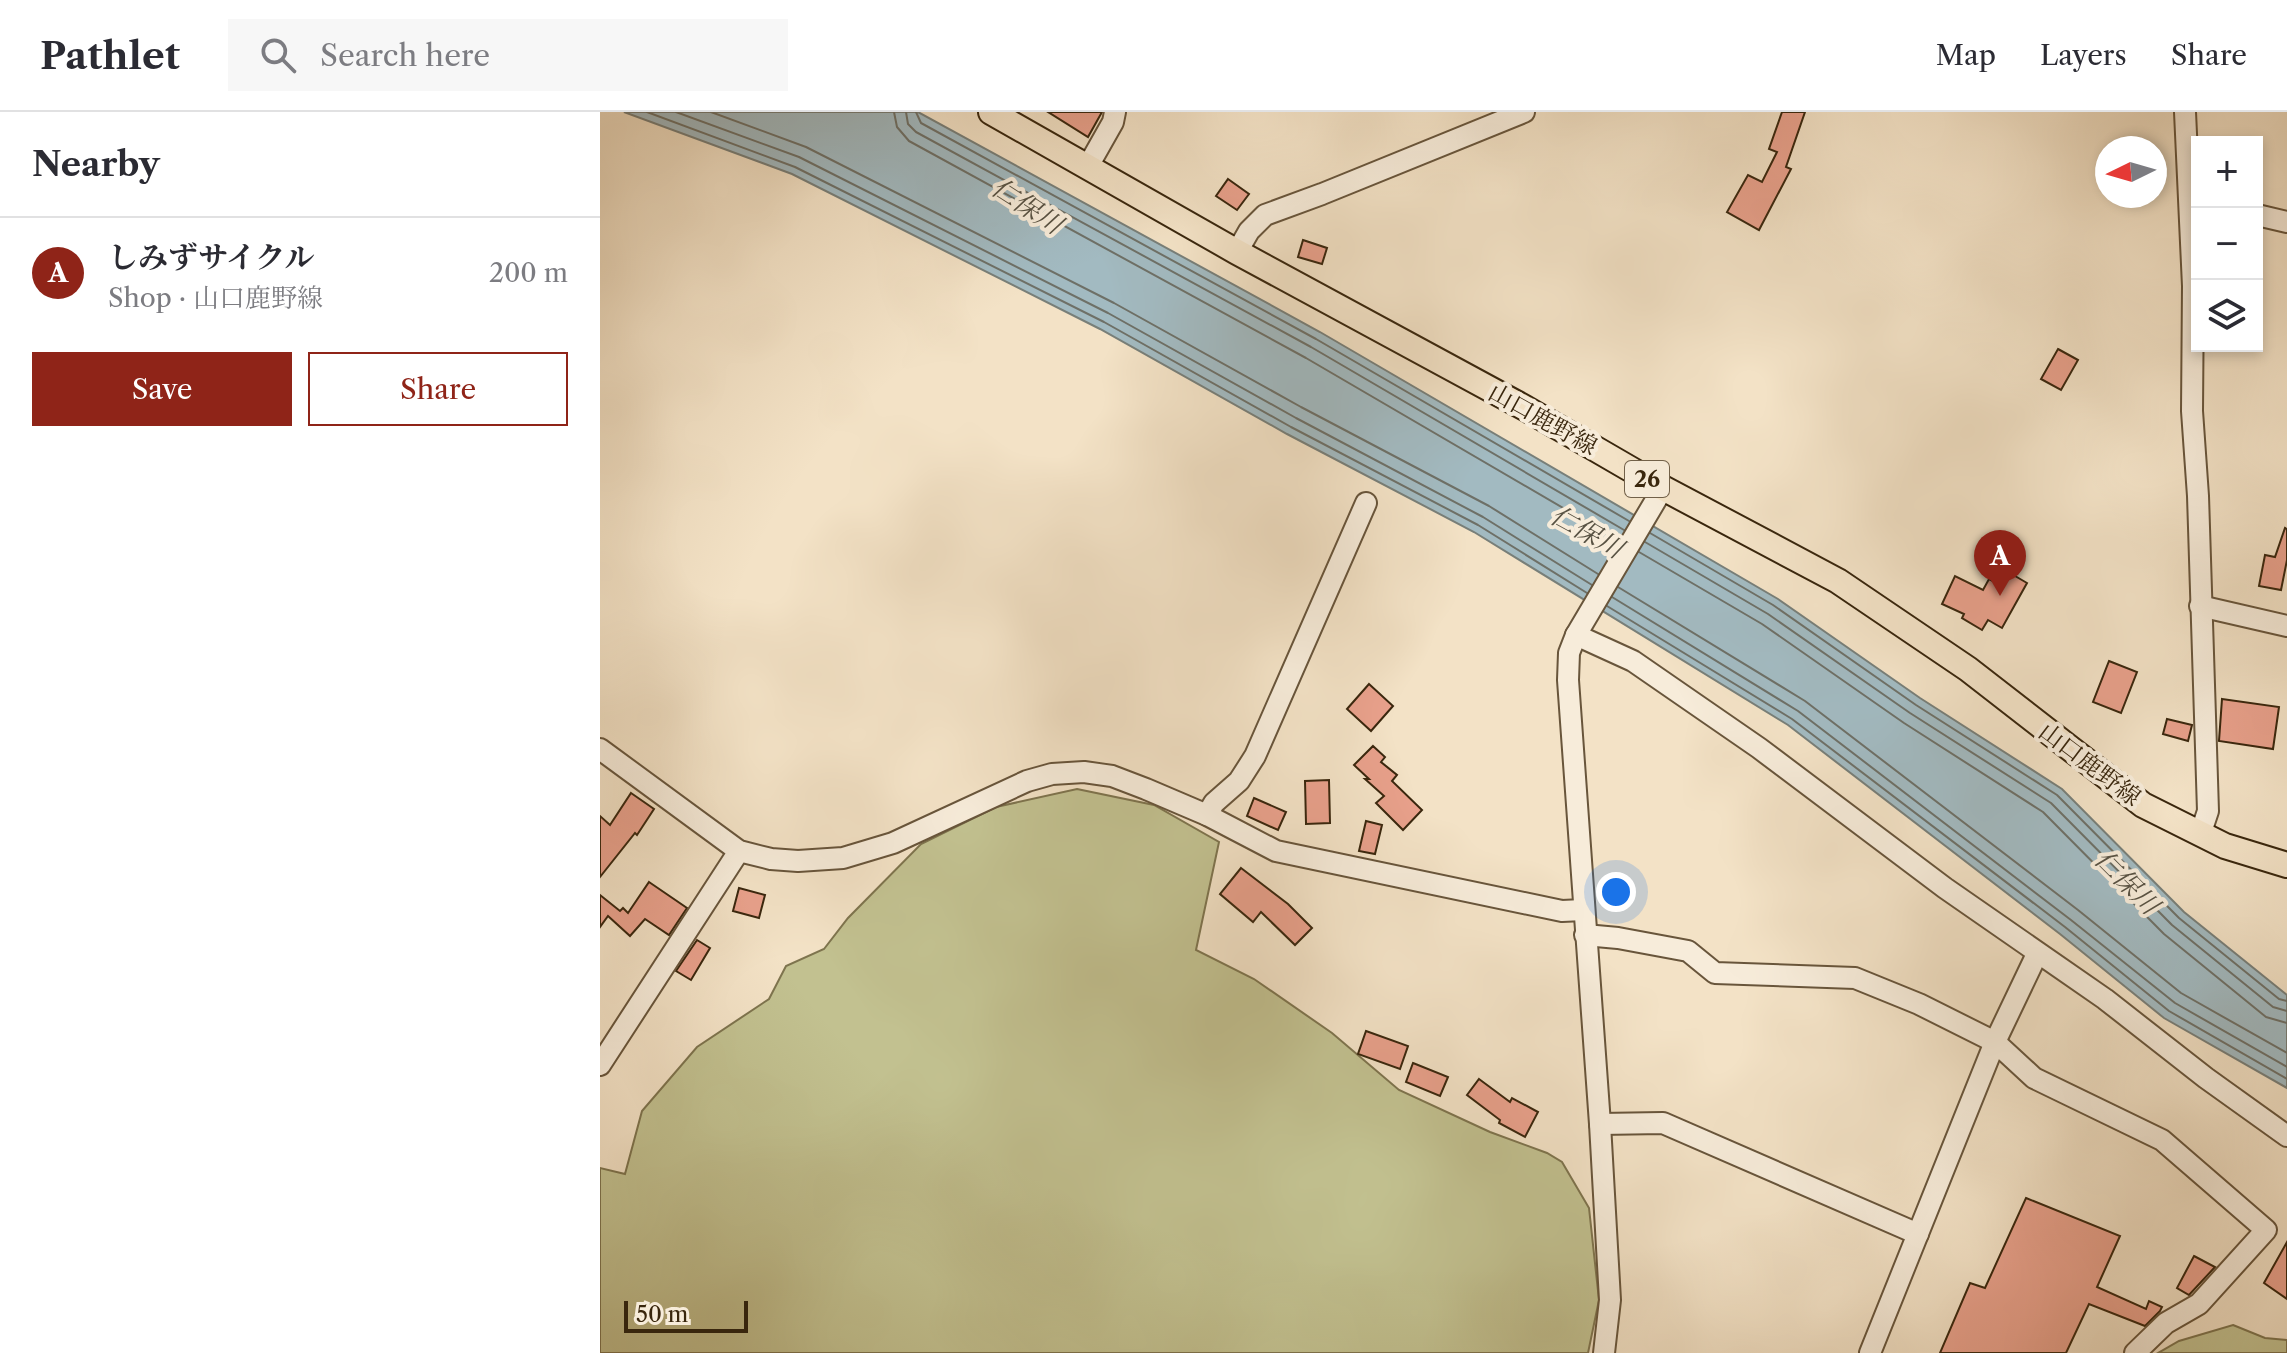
<!DOCTYPE html>
<meta charset="utf-8">
<style>
:root{--surface:#fff;--page:#f7f7f7;--text:#2b2b33;--muted:#7c7c81;--line:#e1e1e2;--accent:#8f2418}
body{margin:0;font-family:"Libre Caslon Text","Noto Serif JP",serif;background:var(--page);color:var(--text)}
.controls{position:absolute;right:24px;top:24px;display:grid;overflow:hidden;border-radius:0px;box-shadow:0 4px 12px #0003}
.controls button{width:72px;height:72px;display:grid;place-items:center;padding:0;border:0;border-bottom:2px solid var(--line);background:var(--surface);color:var(--text);font:40px sans-serif}
.compass{position:absolute;left:1495px;top:24px;width:72px;height:72px;border-radius:50%;background:var(--surface);box-shadow:0 4px 12px #0003;rotate:265deg}
.scale{position:absolute;left:24px;bottom:20px;width:124px;box-sizing:border-box;padding-left:8px;border:4px solid #39260d;border-top:0;font-size:22px;line-height:28px;white-space:nowrap;color:#39260d;-webkit-text-stroke:6px #f7ecda;paint-order:stroke}
.you{position:absolute;left:1016px;top:780px;width:28px;height:28px;margin:-20px;border:6px solid #fff;border-radius:50%;background:#1a73e8;box-shadow:0 0 0 12px #1a73e833}
.badge{display:grid;place-items:center;width:52px;height:52px;border-radius:50%;background:var(--accent);color:#fff;font-size:26px;font-weight:700}
.pin{position:absolute;translate:-50% -66px;filter:drop-shadow(0 2px 4px #0008)}
.pin::after{content:'';position:absolute;top:42px;width:28px;height:24px;background:inherit;clip-path:polygon(0 0,100% 0,50% 100%)}
.list{margin:0;padding:0;list-style:none}
h2{display:flex;justify-content:space-between;align-items:center;height:104px;margin:0;padding:0 32px;font-size:34px}
h2 small{font-size:26px;font-weight:400;color:var(--muted)}
.list li{display:grid;grid-template-columns:52px 1fr auto;gap:24px;align-items:center;box-sizing:border-box;height:112px;padding:0 32px;border-top:2px solid var(--line)}
.list b{display:block;font-size:30px;white-space:nowrap}
.list p{margin:0;font-size:26px;white-space:nowrap;color:var(--muted)}
.list em{font-size:26px;font-style:normal;color:var(--muted)}
.actions{display:flex;gap:16px;padding:24px 32px}
.actions a{flex:1;padding:18px 0;border:2px solid var(--accent);border-radius:0px;text-align:center;font-size:28px;color:var(--accent)}
.actions .main{background:var(--accent);color:#fff}
.icon{flex:none;width:44px;height:44px;fill:none;stroke:currentColor;stroke-width:2;stroke-linecap:round;stroke-linejoin:round}
.map{position:relative;flex:none;width:1687px;height:1241px;overflow:hidden}
header{display:flex;align-items:center;gap:48px;box-sizing:border-box;height:112px;padding:0 40px;background:var(--surface);border-bottom:2px solid var(--line)}
header strong{font-size:38px}
nav{display:flex;gap:44px;margin-inline-start:auto;font-size:28px}
.search{width:560px;height:72px;background:var(--page);display:flex;align-items:center;gap:20px;box-sizing:border-box;padding:0 28px;border-radius:0px;color:var(--muted);font-size:30px}
main{display:flex}
aside{flex:1;background:var(--surface)}
.map>svg:first-child{display:block}
.green{fill:#c2c190;stroke:#7e744e;stroke-width:2}
.water{fill:#a2bac1;stroke:#787f79;stroke-width:2}
.lines{fill:none;stroke-linecap:round;stroke-linejoin:round}
.shore{stroke:#6e7067;stroke-width:2}
.building{fill:#e9a18c;stroke:#39260d;stroke-width:2}
.minor-casing{stroke:#68553b;stroke-width:24}
.major-casing{stroke:#39260d;stroke-width:28}
.minor{stroke:#f7ecda;stroke-width:20}
.major{stroke:#f3e2c6;stroke-width:24}
.labels{text-anchor:middle;dominant-baseline:central;stroke-width:8;stroke-linejoin:round;paint-order:stroke}
.shield{fill:#f7ecda;stroke:#72614a;stroke-width:2}
.shield-label{font-size:22px;font-weight:bold;fill:#39260d}
.street-label{font-size:24px;fill:#39260d;stroke:#f7ecda}
.water-label{font-size:26px;font-style:italic;fill:#585243;stroke:#f7ecda}
</style>
<header>
<strong>Pathlet</strong>
<div class="search"><svg class="icon" aria-label="search" viewBox="0 0 24 24"><circle cx="10" cy="10" r="6"/><path d="M15 15l6 6"/></svg>Search here</div>
<nav><a>Map</a><a>Layers</a><a>Share</a></nav>
</header>
<main>
<aside>
<h2>Nearby<small></small></h2>
<ul class="list">
<li><span class="badge">A</span><div><b>しみずサイクル</b><p>Shop · 山口鹿野線</p></div><em>200 m</em></li>
</ul>
<div class="actions"><a class="main">Save</a><a>Share</a></div>
</aside>
<div class="map">
<svg width="1687" height="1241" viewBox="0 0 1687 1241">
<rect width="100%" height="100%" fill="#f3e2c6"/>
<filter id="stains"><feTurbulence type="fractalNoise" baseFrequency=".0025" numOctaves="4"/><feColorMatrix values="0 0 0 0 .2 0 0 0 0 .09 0 0 0 0 .02 0 0 0 .5 -.17"/></filter>
<radialGradient id="worn" r=".72"><stop offset=".6" stop-color="#630" stop-opacity="0"/><stop offset="1" stop-color="#630" stop-opacity=".3"/></radialGradient>
<!-- green -->
<g class="green">
<path d="M477 677 554 693 619 730 596 838 654 867 732 921 799 978 890 1020 947 1041 962 1050 989 1096 999 1188 988 1241H0V1056L25 1062 42 999 97 935 169 887 186 854 224 837 248 806 321 732 396 695Z"/>
<path d="M1633 1213 1665 1226 1687 1228V1241H1558L1579 1229Z"/>
</g>
<!-- water -->
<path class="water" d="M24 0H318L720 220 1178 487 1320 586 1462 677 1584 800 1687 883V976L1564 906 1460 822 1188 613 874 420 687 322 500 217 192 62Z"/>
<g class="lines">
<!-- shore -->
<g class="shore">
<path d="M47 0 195 55 504 210 691 315 878 413 987 481"/>
<path d="M76 0 199 45 508 201 696 306 883 405 992 473"/>
<path d="M111 0 206 35 514 191 701 295 889 394 998 462"/>
<path d="M294 0 297 15 309 29 706 246 1018 428"/>
<path d="M306 0 308 12 316 20 711 235 1024 418"/>
<path d="M316 0 321 11 716 227 1029 409"/>
<path d="M1050 421 1173 493 1316 593 1457 683 1579 806 1679 887 1687 889"/>
<path d="M1045 430 1168 502 1310 601 1451 691 1572 813 1673 895 1687 899"/>
<path d="M1039 440 1162 512 1304 611 1443 700 1564 822 1666 905 1687 911"/>
<path d="M1018 475 1205 589 1478 798 1581 881 1687 941"/>
<path d="M1012 485 1198 599 1471 808 1575 891 1687 955"/>
<path d="M1007 494 1192 607 1465 815 1569 899 1687 967"/>
</g>
</g>
<!-- building -->
<g class="building">
<path d="M448 0H502L488 25Z"/>
<path d="M1182 0H1205L1186 55 1191 57 1159 118 1127 100 1148 63 1162 70 1177 40 1169 37Z"/>
<path d="M628 67 649 82 637 98 616 84Z"/>
<path d="M703 128 727 136 722 152 698 145Z"/>
<path d="M1458 237 1478 248 1461 278 1441 267Z"/>
<path d="M1685 416 1687 417V448L1681 478 1659 474 1665 443 1675 445Z"/>
<path d="M1410 461 1427 471 1402 516 1388 508 1382 518 1362 506 1364 502 1342 492 1355 464 1383 478 1389 467 1403 475Z"/>
<path d="M1509 549 1537 560 1521 601 1493 590Z"/>
<path d="M769 572 793 594 771 619 747 597Z"/>
<path d="M1622 587 1679 595 1673 637 1619 629Z"/>
<path d="M1567 607 1592 613 1588 629 1563 622Z"/>
<path d="M773 634 785 645 781 650 797 663 792 669 822 698 803 718 776 691 784 684 765 667H769L754 653Z"/>
<path d="M729 668 730 711 706 712 705 669Z"/>
<path d="M31 681 54 697 37 723 35 721 0 765V704L10 713Z"/>
<path d="M654 686 686 700 678 718 647 704Z"/>
<path d="M766 709 782 713 775 742 759 739Z"/>
<path d="M641 756 688 792 712 816 695 833 661 800 653 810 620 782Z"/>
<path d="M49 770 87 796 69 823 45 807 30 824 8 804 0 815V783L20 799 23 796 28 801Z"/>
<path d="M139 776 165 783 159 806 133 799Z"/>
<path d="M97 828 110 836 91 868 76 859Z"/>
<path d="M766 919 808 934 800 957 758 942Z"/>
<path d="M813 951 848 965 840 984 806 970Z"/>
<path d="M879 967 910 990 912 986 938 1000 925 1025 899 1011 900 1008 867 983Z"/>
<path d="M1426 1086 1520 1124 1497 1175 1546 1197 1549 1189 1562 1195 1560 1199 1545 1214 1489 1192 1466 1241H1340L1370 1171 1385 1176Z"/>
<path d="M1687 1130V1187L1664 1171Z"/>
<path d="M1594 1144 1615 1155 1589 1183 1577 1176Z"/>
</g>
<g class="lines">
<!-- minor casing -->
<g class="minor-casing">
<g id="minor">
<path d="M1585 0 1593 174 1592 299 1598 384 1608 699 1600 723"/>
<path d="M487 56 513 10 515 0"/>
<path d="M1657 103 1687 110"/>
<path d="M637 140 649 119 665 103 722 82 924 0"/>
<path d="M1600 494 1687 514"/>
<path d="M976 523 1033 549 1159 636 1345 776 1505 887 1606 966 1687 1024"/>
<path d="M0 637 139 739 171 747 198 749 243 746 293 731 427 669 452 662 484 660 512 664 546 677 607 703 676 739 962 799 983 798"/>
<path d="M607 703 614 691 639 669 655 644 766 391"/>
<path d="M985 823 1018 826 1088 839 1115 861 1255 866 1319 892 1395 930 1434 966 1562 1028 1666 1118 1599 1192 1566 1211 1535 1241"/>
<path d="M0 953 139 739"/>
<path d="M1000 1012 1063 1011 1318 1122"/>
<path d="M1004 1241 1010 1188 1000 1012 968 568 969 541 976 523 1063 376"/>
<path d="M1270 1241 1395 930 1437 842"/>
</g>
</g>
<!-- major casing -->
<g class="major-casing">
<path id="major" d="M391 0 637 140 925 296 1063 376 1238 469 1368 557 1543 693 1625 734 1687 753"/>
</g>
<!-- minor -->
<use href="#minor" class="minor"/>
<!-- major -->
<use href="#major" class="major"/>
</g>
<g class="labels">
<!-- shield labels -->
<rect class="shield" x="1025" y="349" width="44" height="36" rx="6"/>
<g class="shield-label">
<text x="1047" y="367">26</text>
</g>
<!-- street labels -->
<g class="street-label">
<text transform="translate(943 307) rotate(29)">山口鹿野線</text>
<text transform="translate(1490 652) rotate(37)">山口鹿野線</text>
</g>
<!-- water labels -->
<g class="water-label">
<text transform="translate(427 94) rotate(33)">仁保川</text>
<text transform="translate(987 420) rotate(29)">仁保川</text>
<text transform="translate(1527 770) rotate(45)">仁保川</text>
</g>
</g>
<rect width="100%" height="100%" filter="url(#stains)"/>
<rect width="100%" height="100%" fill="url(#worn)"/>
</svg>
<div class="controls">
<button>+</button>
<button>−</button>
<button><svg class="icon" aria-label="layers" viewBox="0 0 24 24"><path d="M12 4l9 5-9 5-9-5zM3 14l9 5 9-5"/></svg></button>
</div>
<svg class="compass" viewBox="-18 -18 36 36"><path d="M0-13l5 13h-10z" fill="#e53935"/><path d="M0 13l5-13h-10z" fill="#7c7c81"/></svg>
<div class="scale">50 m</div>
<div class="you"></div>
<div class="pin badge" style="left:1400px;top:484px">A</div>
</div>
</main>
